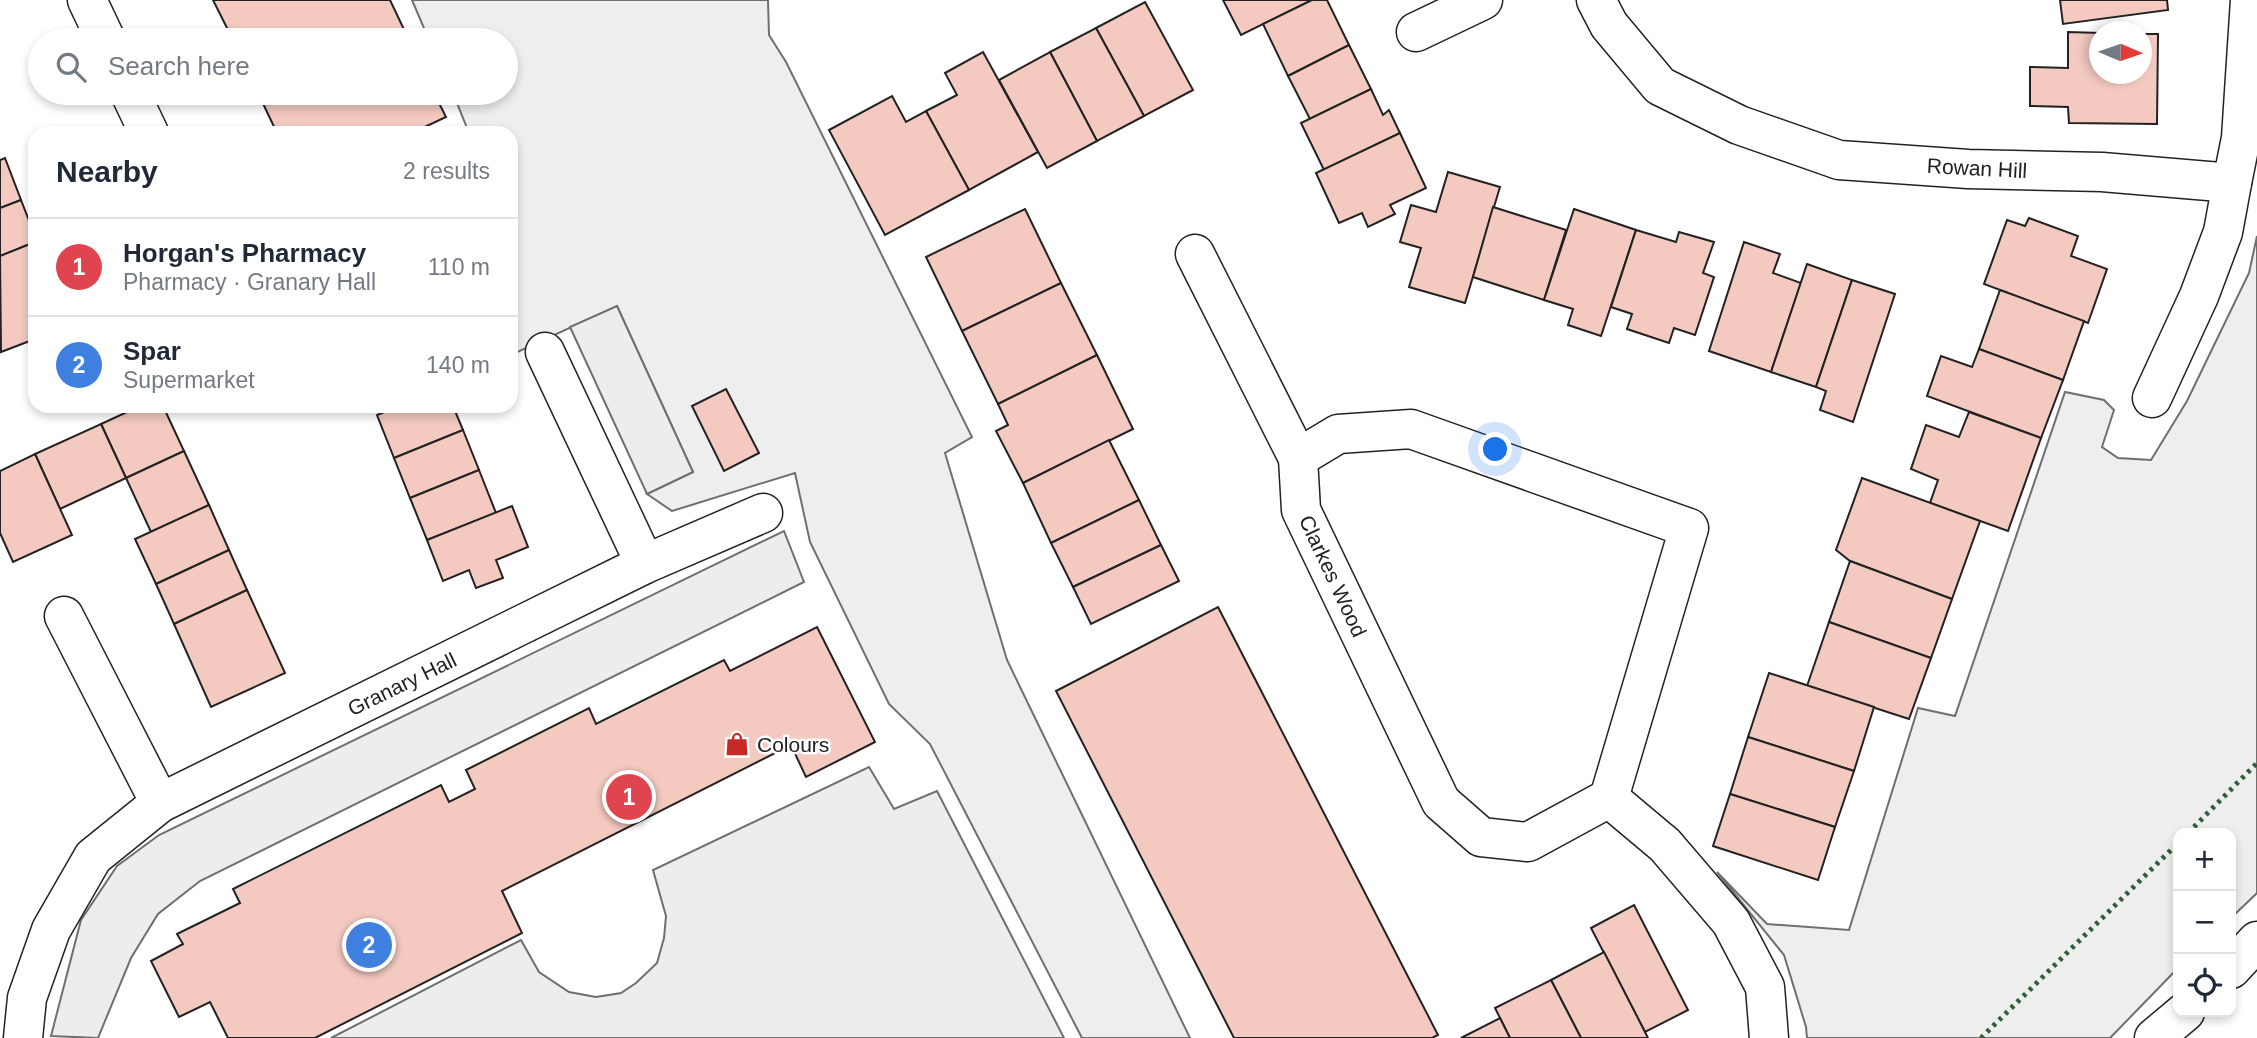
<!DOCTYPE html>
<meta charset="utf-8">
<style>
:root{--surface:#fff;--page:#f6f6f7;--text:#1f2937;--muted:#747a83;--line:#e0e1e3;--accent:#c62828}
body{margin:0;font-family:Helvetica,sans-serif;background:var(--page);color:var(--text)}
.controls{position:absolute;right:21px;bottom:21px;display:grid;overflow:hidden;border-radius:14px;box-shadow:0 4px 10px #0003}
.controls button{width:63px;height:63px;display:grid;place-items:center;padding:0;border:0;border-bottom:2px solid var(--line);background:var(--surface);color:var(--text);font:35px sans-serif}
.compass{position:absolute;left:2089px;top:21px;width:63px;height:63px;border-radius:50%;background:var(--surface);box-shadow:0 4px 10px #0003;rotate:92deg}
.you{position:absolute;left:1496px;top:450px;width:24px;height:24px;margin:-18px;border:5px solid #fff;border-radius:50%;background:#1a73e8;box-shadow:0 0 0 10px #1a73e833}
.badge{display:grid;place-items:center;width:46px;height:46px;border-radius:50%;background:var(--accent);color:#fff;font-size:23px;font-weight:700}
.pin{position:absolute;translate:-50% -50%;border:4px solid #fff;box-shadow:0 2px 7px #0006}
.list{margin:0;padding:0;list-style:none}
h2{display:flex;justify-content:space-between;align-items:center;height:91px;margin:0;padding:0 28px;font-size:30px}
h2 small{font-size:23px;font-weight:400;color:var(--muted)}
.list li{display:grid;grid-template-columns:46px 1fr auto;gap:21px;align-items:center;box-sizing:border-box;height:98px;padding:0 28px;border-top:2px solid var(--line)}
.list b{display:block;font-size:26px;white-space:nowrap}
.list p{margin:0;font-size:23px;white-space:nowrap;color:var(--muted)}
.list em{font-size:23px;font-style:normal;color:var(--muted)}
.icon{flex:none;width:38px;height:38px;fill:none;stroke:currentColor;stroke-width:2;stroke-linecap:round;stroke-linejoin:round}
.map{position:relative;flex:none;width:2257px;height:1038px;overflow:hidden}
.search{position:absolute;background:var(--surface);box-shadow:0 4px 10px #0003;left:28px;top:28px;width:490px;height:77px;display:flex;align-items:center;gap:18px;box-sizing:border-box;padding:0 24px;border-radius:38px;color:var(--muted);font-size:26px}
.panel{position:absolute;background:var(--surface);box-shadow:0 4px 10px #0003;left:28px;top:126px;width:490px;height:287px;border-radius:21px}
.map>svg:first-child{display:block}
.green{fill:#eee;stroke:#6f6f6f;stroke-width:2}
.parking{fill:#ededed;stroke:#6f6f6f;stroke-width:2}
.building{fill:#f3c9c0;stroke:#222;stroke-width:2}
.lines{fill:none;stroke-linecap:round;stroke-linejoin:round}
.minor-casing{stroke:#222;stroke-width:41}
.minor{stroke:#fff;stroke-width:38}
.hedge{stroke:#2f5e38;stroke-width:5;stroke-dasharray:3.5 5;stroke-linecap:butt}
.labels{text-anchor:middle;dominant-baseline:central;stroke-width:5;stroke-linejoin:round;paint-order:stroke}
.street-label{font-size:21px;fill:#222;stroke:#fff}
.poi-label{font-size:21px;fill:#222;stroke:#fff;text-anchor:start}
</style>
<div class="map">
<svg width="2257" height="1038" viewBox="0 0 2257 1038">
<rect width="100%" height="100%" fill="#fff"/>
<!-- green -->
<g class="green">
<path d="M412 0H768L769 35 786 62 972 437 945 453 1007 660 1190 1038H1082L930 744 889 704 810 542 795 473 672 511 647 494 693 472 617 306 511 355V133H469L453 93H506V40H429Z"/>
<path d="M2257 236V893L2231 918V833H2178V968L2110 1038H1807L1806 1027 1784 955 1717 872 1767 924 1849 930 1918 708 1955 716 2065 392 2104 400 2114 410 2102 447 2118 458 2151 460 2187 401 2249 273Z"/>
</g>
<!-- parking -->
<g class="parking">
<path d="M617 306 693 472 647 494 570 327Z"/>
<path d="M784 531 804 582 200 881 158 914 131 958 98 1038 51 1036 81 920 117 866 159 835Z"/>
<path d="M869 767 894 809 937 791 1064 1038H331L521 940 539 972 569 992 596 997 621 993 636 983 657 963 664 938 666 916 653 870Z"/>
</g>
<!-- building -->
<g class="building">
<path d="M213 0H390L409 40H233Z"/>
<path d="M1223 0H1312L1241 35Z"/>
<path d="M1312 0H1327L1349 45 1288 76 1263 24Z"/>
<path d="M2060 0H2167L2168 10 2063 24Z"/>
<path d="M1145 2 1193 90 1144 116 1096 28Z"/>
<path d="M1096 28 1144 116 1097 141 1050 52Z"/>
<path d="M2068 32 2100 33V74H2142V34H2158L2157 124 2069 123 2068 107 2030 106V67L2068 68Z"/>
<path d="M1349 45 1371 89 1310 119 1288 76Z"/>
<path d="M983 52 1038 152 969 190 926 111 957 95 945 73Z"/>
<path d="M1050 52 1097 141 1047 168 999 80Z"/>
<path d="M1371 89 1383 115 1389 110 1400 133 1324 170 1301 123Z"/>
<path d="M258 93H434L446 117 412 133H277Z"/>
<path d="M892 96 906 122 926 111 969 190 885 235 829 130Z"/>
<path d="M1400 133 1426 188 1390 205 1395 214 1368 227 1362 213 1339 223 1316 173Z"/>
<path d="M5 158 21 200 0 208V160Z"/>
<path d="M1448 172 1500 187 1465 303 1409 287 1421 248 1400 242 1411 205 1436 212Z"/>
<path d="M21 200 35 236V242L0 256V208Z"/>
<path d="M1493 207 1566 230 1544 300 1473 277Z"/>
<path d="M1025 209 1061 283 962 331 926 257Z"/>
<path d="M1574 209 1636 230 1601 336 1568 325 1573 309 1544 300Z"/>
<path d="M2029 218 2078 236 2071 256 2107 269 2088 323 1984 284 2007 220 2025 226Z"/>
<path d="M1636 230 1676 242 1679 232 1714 242 1703 273 1714 277 1695 335 1674 328 1669 343 1627 329 1632 314 1611 307Z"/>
<path d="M35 242V339L1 352 0 256Z"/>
<path d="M1744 242 1780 254 1773 273 1801 283 1771 372 1709 351Z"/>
<path d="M1807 264 1852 280 1816 387 1771 372Z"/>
<path d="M1852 280 1895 294 1853 422 1820 410 1826 391 1816 387Z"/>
<path d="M1061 283 1097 355 998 404 962 331Z"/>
<path d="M2000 290 2084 321 2063 380 1979 349Z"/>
<path d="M1979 349 2063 380 2041 438 1927 396 1941 356 1972 367Z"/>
<path d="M1097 355 1133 429 1023 483 996 431 1008 425 998 404Z"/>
<path d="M726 389 759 453 724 471 692 406Z"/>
<path d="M140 406H163L184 451 126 478 101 424Z"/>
<path d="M399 406H453L463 430 394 458 377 415Z"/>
<path d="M1969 412 2041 438 2008 531 1930 503 1938 480 1911 469 1926 425 1959 437Z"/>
<path d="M101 424 126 478 60 509 35 454Z"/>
<path d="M463 430 479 470 410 498 394 458Z"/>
<path d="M1109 440 1139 500 1051 543 1023 483Z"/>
<path d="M184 451 209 505 151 532 126 478Z"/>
<path d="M35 454 72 535 13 562 0 533V471Z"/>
<path d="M479 470 496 513 427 540 410 498Z"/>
<path d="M1862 478 1980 521 1952 599 1850 561 1836 550Z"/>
<path d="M1139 500 1161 545 1073 587 1051 543Z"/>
<path d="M209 505 229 550 156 584 135 539Z"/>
<path d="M512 506 528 547 496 560 503 578 476 588 469 570 443 581 427 540Z"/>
<path d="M1161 545 1179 581 1091 624 1073 587Z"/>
<path d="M229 550 247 590 174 624 156 584Z"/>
<path d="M1850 561 1952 599 1931 658 1829 622Z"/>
<path d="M247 590 285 673 211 707 174 624Z"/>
<path d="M1218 607 1438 1035 1432 1038H1234L1056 691Z"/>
<path d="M1829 622 1931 658 1909 719 1807 686Z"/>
<path d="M817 627 875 742 806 777 791 745 502 891 522 933 315 1038H228L210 1002 179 1017 151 961 183 944 177 934 240 903 233 889 441 785 449 802 475 789 466 770 589 708 596 724 724 660 730 671Z"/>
<path d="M1769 673 1874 707 1854 771 1748 737Z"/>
<path d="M1748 737 1854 771 1835 827 1730 794Z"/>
<path d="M1730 794 1835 827 1818 880 1713 846Z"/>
<path d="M1634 905 1688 1010 1645 1032 1591 928Z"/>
<path d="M1604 952 1645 1032 1648 1038H1581L1551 980Z"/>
<path d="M1551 980 1581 1038H1510L1495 1008Z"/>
<path d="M1500 1018 1510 1038H1461Z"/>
</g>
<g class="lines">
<!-- minor casing -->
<g class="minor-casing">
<g id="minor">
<path d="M87 0 106 40"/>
<path d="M1596 0 1609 25 1660 86 1739 125 1839 160 1968 169 2102 172 2232 183 2241 138 2250 0"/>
<path d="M1416 32 1483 0"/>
<path d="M130 93 149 133"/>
<path d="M1195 254 1298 458"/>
<path d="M545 352 645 564"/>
<path d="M2152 398 2199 296 2223 232 2232 183"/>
<path d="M1411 429 1689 528 1609 798 1528 842 1481 837 1441 802 1301 510 1298 458 1338 434Z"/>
<path d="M64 616 160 803"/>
<path d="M1609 798 1665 845 1731 922 1765 987 1769 1038"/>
<path d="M2231 969 2257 941"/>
<path d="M23 1038 27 998 51 930 93 857 160 803 645 564 763 513"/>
<path d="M2154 1038 2185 1012"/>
</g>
</g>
<!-- minor -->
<use href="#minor" class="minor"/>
<!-- hedge -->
<g class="hedge">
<path d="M2188 833 2257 763"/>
<path d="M1981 1038 2178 843"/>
</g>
</g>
<!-- icons -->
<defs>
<g id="shop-bare" transform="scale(1.89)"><path d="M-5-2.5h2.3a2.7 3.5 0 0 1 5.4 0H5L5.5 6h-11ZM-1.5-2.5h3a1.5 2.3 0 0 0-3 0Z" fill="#c62828" stroke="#fff" stroke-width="2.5" paint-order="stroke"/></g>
</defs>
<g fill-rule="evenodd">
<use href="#shop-bare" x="737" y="744"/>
</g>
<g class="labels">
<!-- street labels -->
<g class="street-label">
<text transform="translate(1977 168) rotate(3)">Rowan Hill</text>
<text transform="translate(1333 576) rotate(65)">Clarkes Wood</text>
<text transform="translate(402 684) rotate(-26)">Granary Hall</text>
</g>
<!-- poi labels -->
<g class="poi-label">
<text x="757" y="744">Colours</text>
</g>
</g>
</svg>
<div class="controls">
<button>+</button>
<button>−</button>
<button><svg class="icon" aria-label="locate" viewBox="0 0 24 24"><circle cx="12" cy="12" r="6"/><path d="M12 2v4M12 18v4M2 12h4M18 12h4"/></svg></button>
</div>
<svg class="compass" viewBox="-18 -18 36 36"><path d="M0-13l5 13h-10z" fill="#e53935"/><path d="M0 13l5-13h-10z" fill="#747a83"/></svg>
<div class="you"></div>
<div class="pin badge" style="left:629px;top:797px;background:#e0444e">1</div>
<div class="pin badge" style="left:369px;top:945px;background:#3f7fe0">2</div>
<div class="search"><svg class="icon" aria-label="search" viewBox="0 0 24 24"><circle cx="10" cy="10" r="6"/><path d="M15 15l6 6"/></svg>Search here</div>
<section class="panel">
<h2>Nearby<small>2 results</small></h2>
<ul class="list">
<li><span class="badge" style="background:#e0444e">1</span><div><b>Horgan's Pharmacy</b><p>Pharmacy · Granary Hall</p></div><em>110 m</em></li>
<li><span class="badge" style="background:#3f7fe0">2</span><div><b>Spar</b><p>Supermarket</p></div><em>140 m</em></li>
</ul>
</section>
</div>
